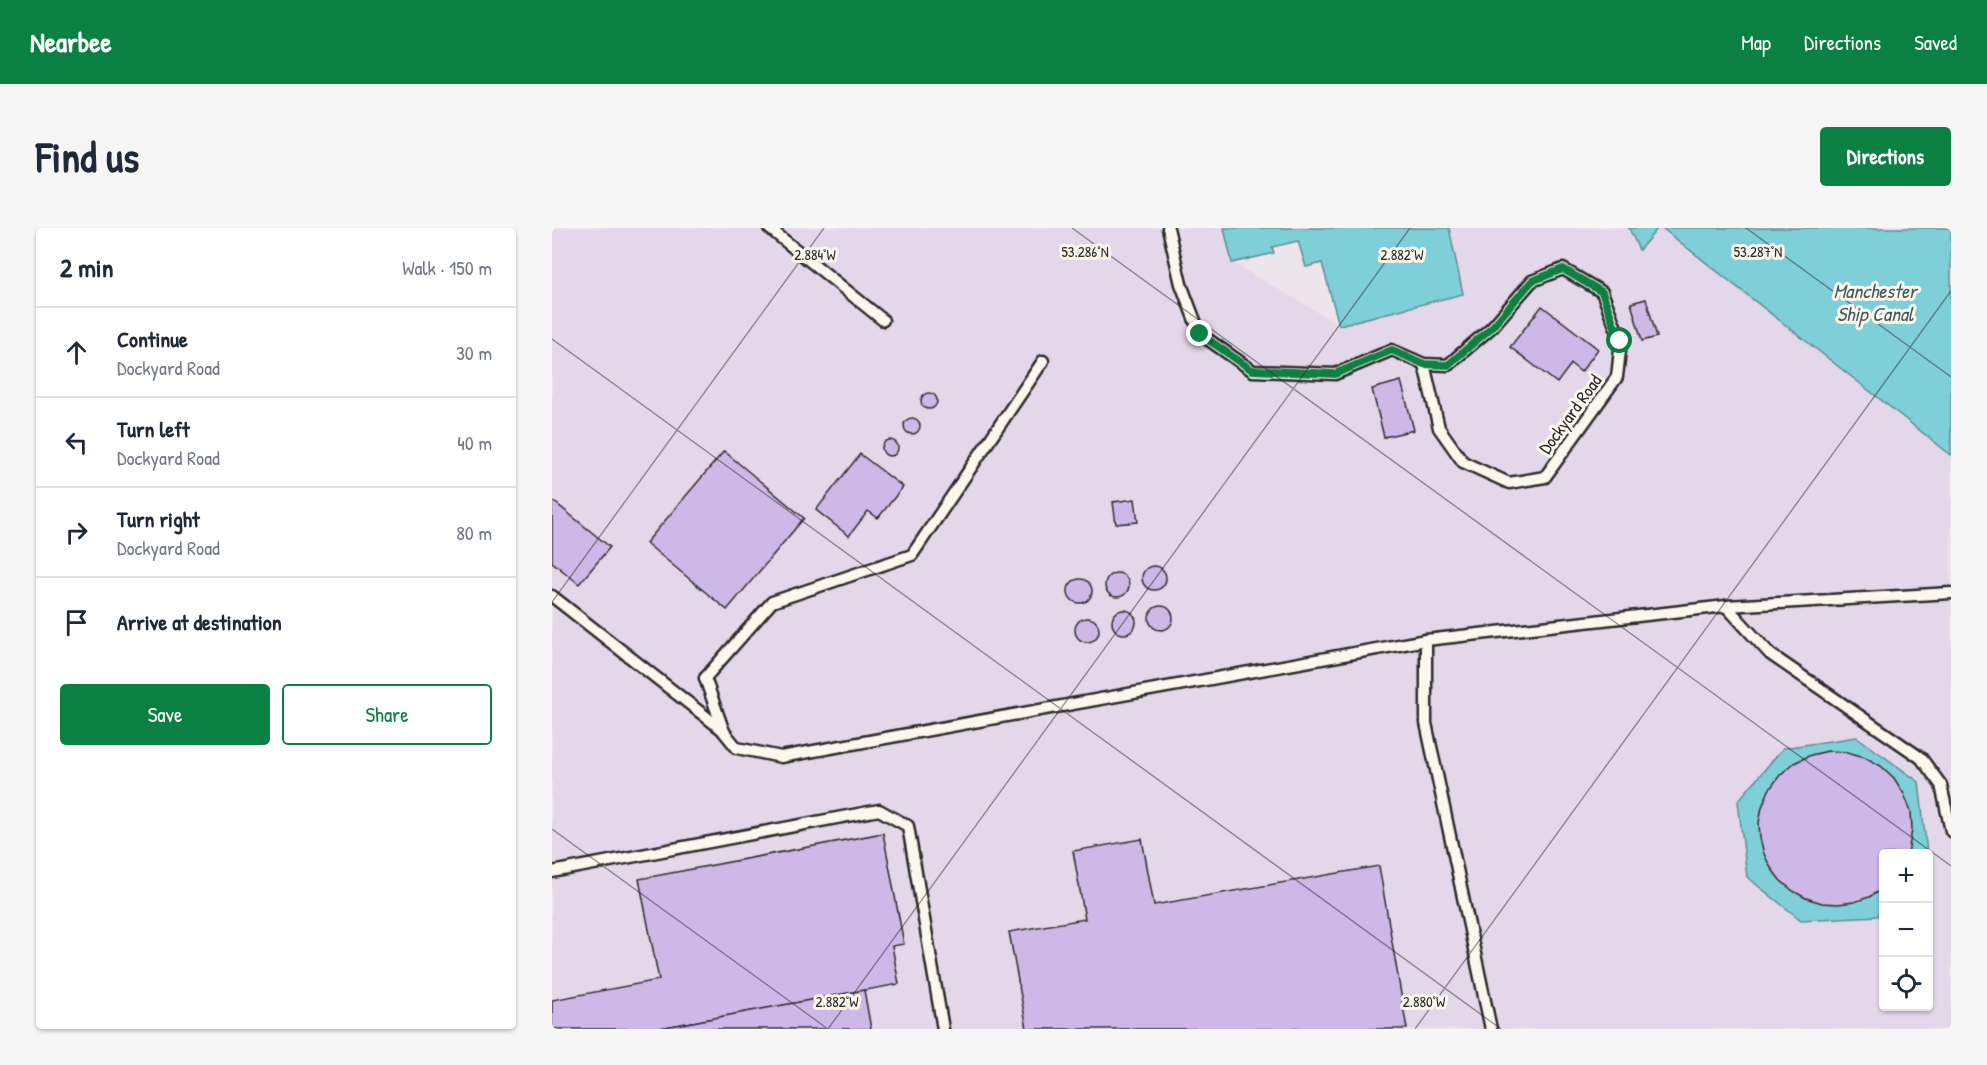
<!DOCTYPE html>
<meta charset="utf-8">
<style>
:root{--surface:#fff;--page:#f6f6f7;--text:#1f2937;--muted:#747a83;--line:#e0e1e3;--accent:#0b8043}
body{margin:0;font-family:"Patrick Hand",sans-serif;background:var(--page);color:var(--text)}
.controls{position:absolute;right:18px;bottom:18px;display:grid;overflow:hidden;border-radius:6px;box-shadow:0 2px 4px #0004}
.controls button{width:54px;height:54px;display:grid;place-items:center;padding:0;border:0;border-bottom:2px solid var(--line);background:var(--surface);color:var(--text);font:30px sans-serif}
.stop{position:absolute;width:18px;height:18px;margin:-14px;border:4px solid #0b8043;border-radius:50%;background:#fff}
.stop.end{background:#0b8043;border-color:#fff;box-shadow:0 2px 6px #0008}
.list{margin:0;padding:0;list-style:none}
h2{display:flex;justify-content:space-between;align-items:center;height:78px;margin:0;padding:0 24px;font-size:26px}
h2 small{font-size:20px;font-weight:400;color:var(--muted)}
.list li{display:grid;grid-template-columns:39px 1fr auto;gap:18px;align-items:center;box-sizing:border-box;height:90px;padding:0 24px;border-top:2px solid var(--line)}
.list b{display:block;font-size:22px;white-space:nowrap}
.list p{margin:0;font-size:20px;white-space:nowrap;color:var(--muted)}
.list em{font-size:20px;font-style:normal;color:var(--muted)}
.actions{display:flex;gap:12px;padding:18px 24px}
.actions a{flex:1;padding:14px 0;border:2px solid var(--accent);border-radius:6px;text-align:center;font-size:21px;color:var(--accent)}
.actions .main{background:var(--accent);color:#fff}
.icon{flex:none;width:33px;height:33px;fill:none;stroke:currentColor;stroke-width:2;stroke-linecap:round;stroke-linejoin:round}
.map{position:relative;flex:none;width:1399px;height:801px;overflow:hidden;border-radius:6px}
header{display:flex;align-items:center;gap:36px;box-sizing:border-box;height:84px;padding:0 30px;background:var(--accent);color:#fff}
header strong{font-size:28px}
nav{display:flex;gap:33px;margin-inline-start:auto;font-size:21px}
.intro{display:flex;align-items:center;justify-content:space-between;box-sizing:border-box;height:144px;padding:0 36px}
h1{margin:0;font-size:42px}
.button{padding:15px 27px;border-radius:6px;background:var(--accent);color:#fff;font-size:21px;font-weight:700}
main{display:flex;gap:36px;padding:0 36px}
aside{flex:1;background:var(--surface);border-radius:6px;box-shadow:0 2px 4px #0004}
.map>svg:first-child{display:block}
.built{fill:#e4d7ea;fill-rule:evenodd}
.water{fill:#7fcfd9;stroke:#5d8d93;stroke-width:1.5}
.building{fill:#ceb8e8;stroke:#2b2b2b;stroke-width:1.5}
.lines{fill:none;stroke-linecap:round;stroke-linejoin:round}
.service-casing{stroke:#2b2b2b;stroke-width:15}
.service{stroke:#fbf7ec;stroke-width:10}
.route{stroke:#0b8043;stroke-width:8}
.ticks{fill:none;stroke:#2b2b2b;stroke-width:1.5;stroke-opacity:0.45}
.labels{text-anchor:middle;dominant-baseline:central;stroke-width:6;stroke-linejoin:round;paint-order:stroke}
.street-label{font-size:18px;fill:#2b2b2b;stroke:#fbf7ec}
.water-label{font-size:20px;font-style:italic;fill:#445c5f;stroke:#fbf7ec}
.ticks-label{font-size:15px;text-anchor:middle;fill:#2b2b2b;stroke:#fbf7ec;stroke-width:6;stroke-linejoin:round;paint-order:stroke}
</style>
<header>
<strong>Nearbee</strong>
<nav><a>Map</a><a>Directions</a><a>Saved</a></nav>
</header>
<div class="intro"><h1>Find us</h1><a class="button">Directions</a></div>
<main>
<aside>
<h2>2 min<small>Walk · 150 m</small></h2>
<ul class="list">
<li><svg class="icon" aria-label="ahead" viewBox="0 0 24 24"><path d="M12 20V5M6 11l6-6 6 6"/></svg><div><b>Continue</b><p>Dockyard Road</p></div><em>30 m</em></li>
<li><svg class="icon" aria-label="left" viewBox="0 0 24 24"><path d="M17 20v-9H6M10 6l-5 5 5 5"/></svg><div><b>Turn left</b><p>Dockyard Road</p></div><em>40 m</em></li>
<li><svg class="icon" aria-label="right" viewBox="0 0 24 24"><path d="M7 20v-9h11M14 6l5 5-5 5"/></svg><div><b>Turn right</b><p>Dockyard Road</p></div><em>80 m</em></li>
<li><svg class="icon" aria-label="arrive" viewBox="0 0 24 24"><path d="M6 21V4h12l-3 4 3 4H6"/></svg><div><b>Arrive at destination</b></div></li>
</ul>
<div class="actions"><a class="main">Save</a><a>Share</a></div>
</aside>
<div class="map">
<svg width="1399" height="801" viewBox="0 0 1399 801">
<rect width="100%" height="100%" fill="#eee4eb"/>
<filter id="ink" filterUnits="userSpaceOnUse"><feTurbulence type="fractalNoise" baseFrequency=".0167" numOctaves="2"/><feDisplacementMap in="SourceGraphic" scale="12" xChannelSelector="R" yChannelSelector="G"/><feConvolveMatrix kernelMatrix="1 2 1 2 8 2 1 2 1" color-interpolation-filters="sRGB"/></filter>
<g filter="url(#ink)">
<!-- built -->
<path class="built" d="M0 0H672L681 35 788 97 911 66 897 0H1077L1087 22 1106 0H1110L1399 226V801H0ZM1332 626H1376V778H1332Z"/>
<!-- water -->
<g class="water">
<path d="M672 0H897L911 66 787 97 770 35 754 39 746 13 720 19 722 25 680 35Z"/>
<path d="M1077 0H1106L1087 22Z"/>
<path d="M1110 0H1399V227Z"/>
<path d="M1305 509 1367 554 1375 625 1332 626 1331 681 1325 688 1249 692 1195 649 1186 573 1231 520Z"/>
</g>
<!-- building -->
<g class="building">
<path d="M1094 71 1105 109 1090 113 1079 75Z"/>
<path d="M990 78 1046 121 1029 144 1019 136 1005 155 958 119Z"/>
<path d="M849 153 862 202 832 209 820 161Z"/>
<circle cx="377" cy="173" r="8"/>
<circle cx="360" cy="198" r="8"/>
<circle cx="338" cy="220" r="8"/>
<path d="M172 223 252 290 175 382 94 315Z"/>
<path d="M308 226 351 259 326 290 316 283 297 308 264 282Z"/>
<path d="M583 271 586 294 564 296 561 274Z"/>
<path d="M0 272 58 319 27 356 0 334Z"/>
<circle cx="602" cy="350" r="12"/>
<circle cx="565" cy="357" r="12"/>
<circle cx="528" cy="363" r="12"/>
<circle cx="609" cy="390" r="12"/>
<circle cx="572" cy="394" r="12"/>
<circle cx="535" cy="402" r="12"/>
<path d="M1276 523 1295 524 1313 529 1329 538 1342 550 1352 566 1359 583 1360 601 1356 626H1332V660L1317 669 1302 674 1286 676 1270 675 1254 670 1241 663 1228 652 1219 640 1212 626 1208 610 1207 595 1210 579 1217 562 1228 547 1242 535 1259 527Z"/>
<path d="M331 605 352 716 340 718 347 756 103 801H0V772L107 752 87 651Z"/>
<path d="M590 611 602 677 827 638 855 801H475L457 704 533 691 521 623Z"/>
<path d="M312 762 319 801H103Z"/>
</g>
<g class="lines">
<!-- service casing -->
<g class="service-casing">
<g id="service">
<path d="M217 0 331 92"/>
<path d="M616 0 629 56 648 106 701 143 783 146 840 122 872 136 896 137 940 99 980 53 1011 41 1050 64 1069 113 1065 149 993 249 957 255 911 234 887 200 872 136"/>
<path d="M491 133 360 327 220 374 153 450 172 504 185 520 229 529 874 412 1174 378 1399 365"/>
<path d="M0 368 172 503"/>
<path d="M1174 378 1218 426 1369 530 1389 557 1399 603"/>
<path d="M874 412V495L939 801"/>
<path d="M0 644 327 582 356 598 391 801"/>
</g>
</g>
<!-- service -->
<use href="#service" class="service"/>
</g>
</g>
<g class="lines" filter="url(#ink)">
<!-- route -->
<path class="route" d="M648 106 700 142 783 146 840 122 872 136 896 137 940 99 980 53 1011 41 1050 64 1068 113"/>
</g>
<!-- ticks -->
<path class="ticks" d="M520 0 1399 638M1194 0 1399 149M0 111 949 801M0 374 272 0M0 601 276 801M276 801 858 0M863 801 1399 63"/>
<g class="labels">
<!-- street labels -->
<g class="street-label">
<text transform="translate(1018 186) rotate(-54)">Dockyard Road</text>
</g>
<!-- water labels -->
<g class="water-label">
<text x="1323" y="62">Manchester<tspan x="1323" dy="23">Ship Canal</tspan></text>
</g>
</g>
<g class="ticks-label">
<text x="533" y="29">53.286°N</text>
<text x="1206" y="29">53.287°N</text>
<text x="263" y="32">2.884°W</text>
<text x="850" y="32">2.882°W</text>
<text x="285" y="779">2.882°W</text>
<text x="872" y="779">2.880°W</text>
</g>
</svg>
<div class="controls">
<button>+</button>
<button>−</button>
<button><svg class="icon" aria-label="locate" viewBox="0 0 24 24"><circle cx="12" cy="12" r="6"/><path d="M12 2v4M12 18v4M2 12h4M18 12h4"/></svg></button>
</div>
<div class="stop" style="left:1068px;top:113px"></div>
<div class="stop end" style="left:648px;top:106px"></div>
</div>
</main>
